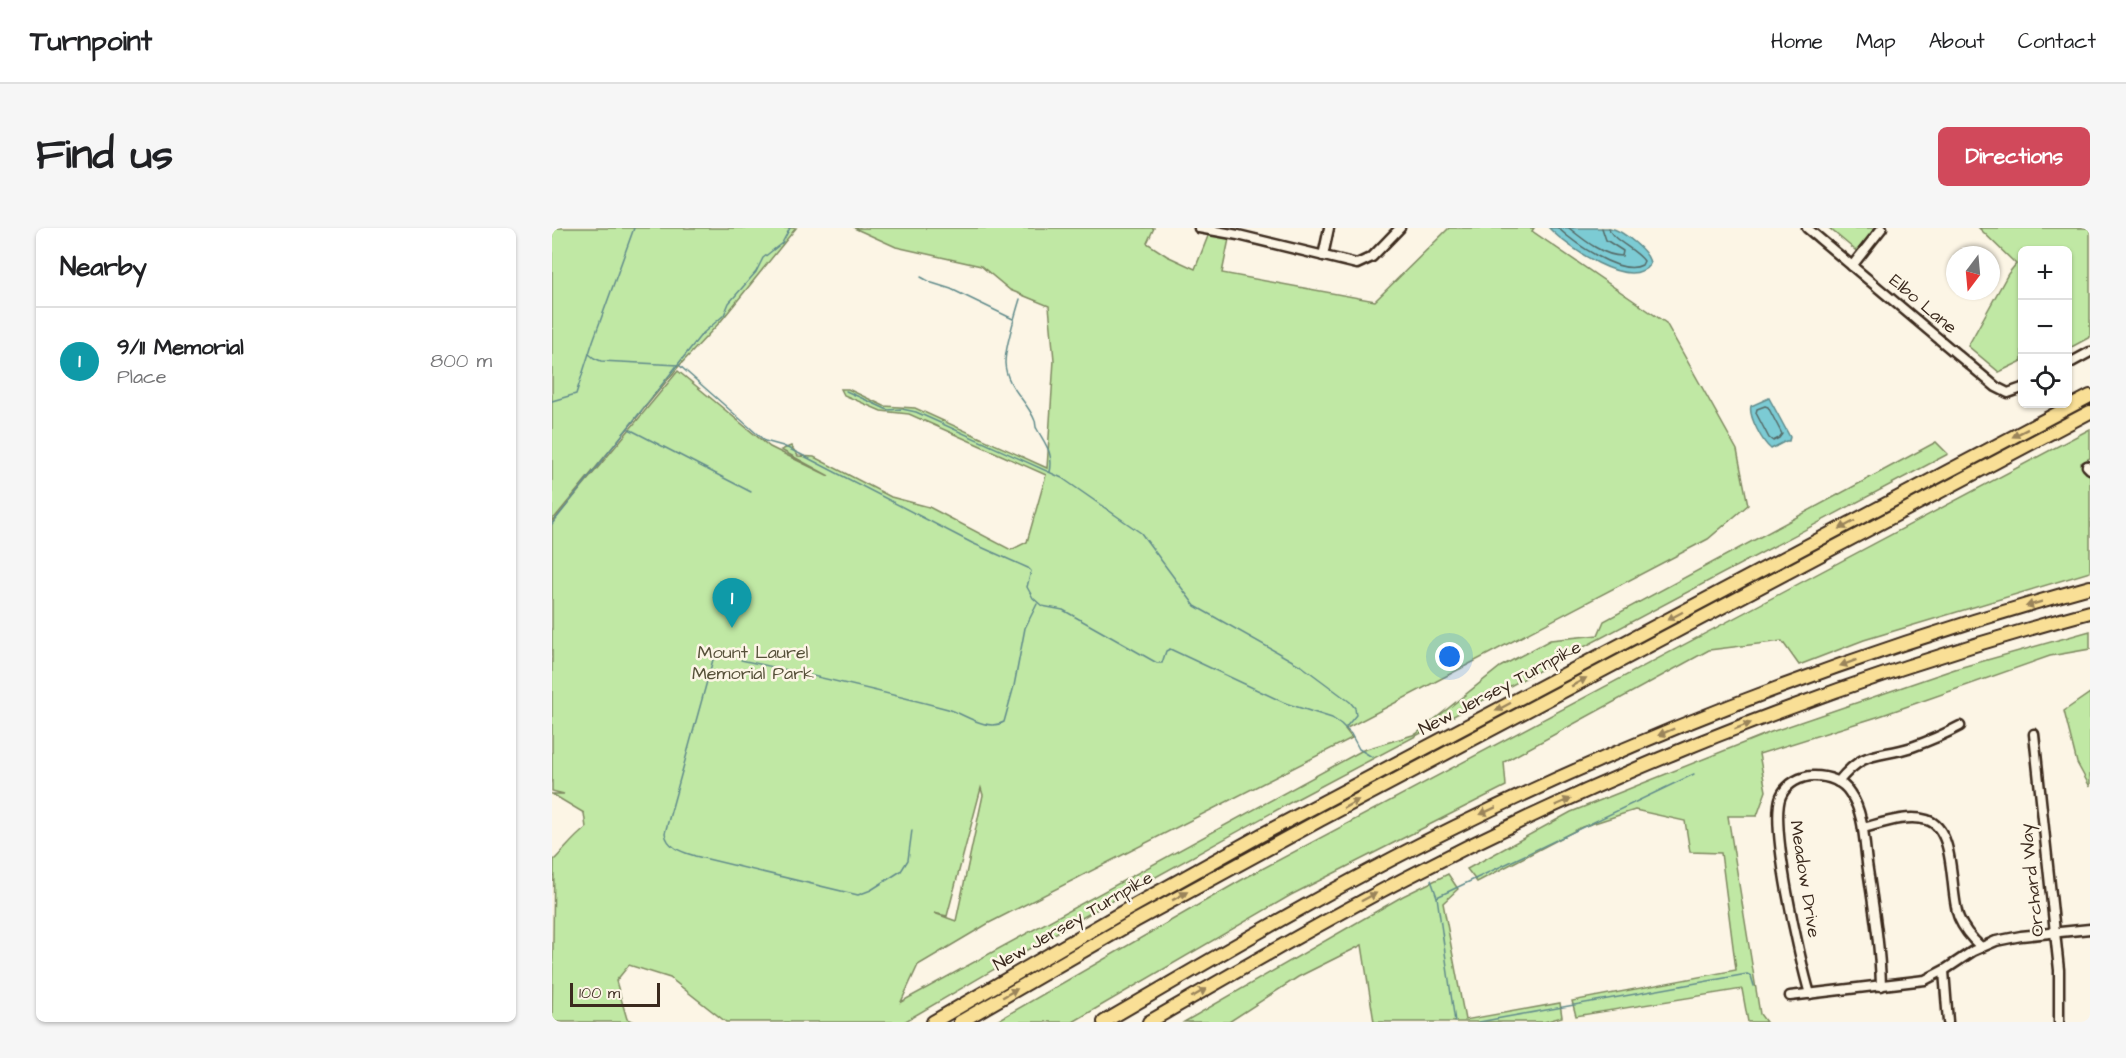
<!DOCTYPE html>
<meta charset="utf-8">
<style>
:root{--surface:#fff;--page:#f6f6f6;--text:#202124;--muted:#757577;--line:#e0e0e0;--accent:#d1495b}
body{margin:0;font-family:"Architects Daughter",sans-serif;background:var(--page);color:var(--text)}
.controls{position:absolute;right:18px;top:18px;display:grid;overflow:hidden;border-radius:9px;box-shadow:0 2px 4px #0004}
.controls button{width:54px;height:54px;display:grid;place-items:center;padding:0;border:0;border-bottom:2px solid var(--line);background:var(--surface);color:var(--text);font:30px sans-serif}
.compass{position:absolute;left:1394px;top:18px;width:54px;height:54px;border-radius:50%;background:var(--surface);box-shadow:0 2px 4px #0004;rotate:196deg}
.scale{position:absolute;left:18px;bottom:15px;width:90px;box-sizing:border-box;padding-left:6px;border:3px solid #3b2a1e;border-top:0;font-size:16px;line-height:21px;white-space:nowrap;color:#3b2a1e;-webkit-text-stroke:4px #fcf5e5;paint-order:stroke}
.you{position:absolute;left:898px;top:429px;width:21px;height:21px;margin:-15px;border:4px solid #fff;border-radius:50%;background:#1a73e8;box-shadow:0 0 0 9px #1a73e833}
.badge{display:grid;place-items:center;width:39px;height:39px;border-radius:50%;background:var(--accent);color:#fff;font-size:20px;font-weight:700}
.pin{position:absolute;translate:-50% -50px;filter:drop-shadow(0 2px 3px #0008)}
.pin::after{content:'';position:absolute;top:32px;width:21px;height:18px;background:inherit;clip-path:polygon(0 0,100% 0,50% 100%)}
.list{margin:0;padding:0;list-style:none}
h2{display:flex;justify-content:space-between;align-items:center;height:78px;margin:0;padding:0 24px;font-size:26px}
h2 small{font-size:20px;font-weight:400;color:var(--muted)}
.list li{display:grid;grid-template-columns:39px 1fr auto;gap:18px;align-items:center;box-sizing:border-box;height:108px;padding:0 24px;border-top:2px solid var(--line)}
.list b{display:block;font-size:22px;white-space:nowrap}
.list p{margin:0;font-size:20px;white-space:nowrap;color:var(--muted)}
.list em{font-size:20px;font-style:normal;color:var(--muted)}
.icon{flex:none;width:33px;height:33px;fill:none;stroke:currentColor;stroke-width:2;stroke-linecap:round;stroke-linejoin:round}
.map{position:relative;flex:none;width:1538px;height:794px;overflow:hidden;border-radius:9px}
header{display:flex;align-items:center;gap:36px;box-sizing:border-box;height:84px;padding:0 30px;background:var(--surface);border-bottom:2px solid var(--line)}
header strong{font-size:28px}
nav{display:flex;gap:33px;margin-inline-start:auto;font-size:21px}
.intro{display:flex;align-items:center;justify-content:space-between;box-sizing:border-box;height:144px;padding:0 36px}
h1{margin:0;font-size:42px}
.button{padding:15px 27px;border-radius:9px;background:var(--accent);color:#fff;font-size:21px;font-weight:700}
main{display:flex;gap:36px;padding:0 36px}
aside{flex:1;background:var(--surface);border-radius:9px;box-shadow:0 2px 4px #0004}
.map>svg:first-child{display:block}
.green{fill:#c0e8a4;stroke:#7e8961;stroke-width:1.5;fill-rule:evenodd}
.water{fill:#7bcbd4;stroke:#618b8b;stroke-width:1.5}
.lines{fill:none;stroke-linecap:round;stroke-linejoin:round}
.shore{stroke:#556a67;stroke-width:1.5}
.stream{stroke:#618b8b;stroke-width:1.5}
.minor-casing{stroke:#3b2a1e;stroke-width:13}
.highway-casing{stroke:#3b2a1e;stroke-width:16}
.minor{stroke:#fcf5e5;stroke-width:8}
.highway{stroke:#f9df96;stroke-width:12}
.oneway{fill:#9a845a}
.labels{text-anchor:middle;dominant-baseline:central;stroke-width:5;stroke-linejoin:round;paint-order:stroke}
.street-label{font-size:18px;fill:#3b2a1e;stroke:#fcf5e5}
.park-label{font-size:18px;fill:#565039;stroke:#fcf5e5}
</style>
<header>
<strong>Turnpoint</strong>
<nav><a>Home</a><a>Map</a><a>About</a><a>Contact</a></nav>
</header>
<div class="intro"><h1>Find us</h1><a class="button">Directions</a></div>
<main>
<aside>
<h2>Nearby<small></small></h2>
<ul class="list">
<li><span class="badge" style="background:#0f9aa8">1</span><div><b>9/11 Memorial</b><p>Place</p></div><em>800 m</em></li>
</ul>
</aside>
<div class="map">
<svg width="1538" height="794" viewBox="0 0 1538 794">
<rect width="100%" height="100%" fill="#fcf5e5"/>
<filter id="ink" filterUnits="userSpaceOnUse"><feTurbulence type="fractalNoise" baseFrequency=".0167" numOctaves="2"/><feDisplacementMap in="SourceGraphic" scale="12" xChannelSelector="R" yChannelSelector="G"/><feConvolveMatrix kernelMatrix="1 2 1 2 8 2 1 2 1" color-interpolation-filters="sRGB"/></filter>
<g filter="url(#ink)">
<!-- green -->
<g class="green">
<path d="M0 0H244L169 93 127 138 0 293Z"/>
<path d="M302 0H602L595 15 615 28 643 41 658 3 678 6 670 45 823 73 897 0H982L980 3 1114 95 1185 222 1196 277 1156 311 793 501 800 510 437 695 366 737 349 774 811 522 864 506 948 439 998 412 1046 407 1052 393 1384 214 1396 226 741 573 535 687 352 794H174L118 750 77 737 64 753 75 791 82 794H0L2 632C13 621 22 609 34 600L32 585 0 566H12L0 563V295L126 143 218 219 277 248 229 222 239 218 246 228 262 229 339 269 377 279 459 322 475 314 494 247 357 186 329 183 292 167 289 161H296L332 178 363 180 495 240 502 132 497 78 458 62 429 38 344 19ZM429 560 431 567 404 693 382 685 395 688Z"/>
<path d="M1277 0H1330L1309 27Z"/>
<path d="M1427 0H1538V109L1516 121V22H1470V133L1447 144 1416 118 1456 46 1464 36Z"/>
<path d="M1538 201V230L1529 235 1538 248V344L1312 412 1247 437 1230 413 1157 422 952 534 954 558 739 667 521 794H443L693 650Z"/>
<path d="M1538 403V421L1498 428 1325 489 1207 526 1214 563 1205 588H1176L1208 786 1214 794H1196L1190 761 1024 788 1020 773 1184 742 1169 625 1138 624 1133 593 1083 582 1030 599 925 654 915 641 1019 584 1219 504 1403 441Z"/>
<path d="M1538 465V559L1525 535 1512 483Z"/>
<path d="M896 646 906 661 891 675 913 792 1008 775 1010 789 992 794H822L810 717 746 749 677 794H632L851 668Z"/>
</g>
<!-- water -->
<g class="water">
<path d="M997 0C1013 0 1044 0 1058 0 1070 2 1098 24 1098 36 1078 64 1014 18 997 0Z"/>
<path d="M1217 170 1238 209 1237 213H1234L1219 221C1211 215 1196 188 1199 178Z"/>
</g>
<g class="lines">
<!-- shore -->
<g class="shore">
<path d="M1006 0C1021 14 1069 49 1090 37L1092 33C1084 21 1059 12 1057 0"/>
<path d="M1017 0C1032 12 1051 28 1070 28L1071 23 1054 12 1050 0"/>
<path d="M1213 178 1216 179 1230 206 1227 210 1221 213 1217 210 1204 185 1205 181Z"/>
</g>
<!-- stream -->
<g class="stream">
<path d="M369 49 380 55 399 61 461 91"/>
<path d="M468 71C463 88 453 119 453 135 454 159 475 172 483 193 484 195 483 199 485 201 493 216 502 225 498 244"/>
<path d="M37 126 42 130 49 133 127 137 213 213 231 218 248 226 420 315 476 340 479 343 475 359 481 370 490 378 511 382 605 435H610L614 423 618 421 733 475 780 490 789 496 799 506 807 521 820 529"/>
<path d="M294 163 336 182 350 181 364 184 510 250 589 305 643 378 751 439 798 474 803 480 804 487 794 499"/>
<path d="M0 173 24 166 41 113 82 0"/>
<path d="M77 201 199 264"/>
<path d="M0 296 149 107 172 87 177 75 204 44 211 30 230 15 238 0"/>
<path d="M174 428 168 426 162 428 113 605C115 620 131 624 143 628L306 667 319 662 349 643 356 632 360 602"/>
<path d="M189 432C258 447 327 463 396 481 412 486 435 504 452 494L462 458 473 400 485 376"/>
<path d="M879 652 885 669 903 794"/>
<path d="M885 669 1142 546"/>
<path d="M927 794 1195 746 1199 748 1202 758"/>
</g>
<!-- minor casing -->
<g class="minor-casing">
<g id="minor">
<path d="M647 0 686 7 805 36 820 29 848 0"/>
<path d="M1255 0 1444 159 1456 165 1470 160"/>
<path d="M771 28 777 0"/>
<path d="M1300 38 1330 0"/>
<path d="M1516 136 1538 124"/>
<path d="M1535 238 1538 241"/>
<path d="M1482 506 1507 742V794"/>
<path d="M1286 554C1313 521 1325 530 1360 519 1377 513 1393 506 1408 498"/>
<path d="M1311 600C1331 595 1355 586 1375 592 1405 601 1397 666 1407 690 1412 702 1419 710 1429 719"/>
<path d="M1392 743 1396 794"/>
<path d="M1258 766C1248 733 1217 596 1229 568 1235 555 1249 548 1262 548 1276 548 1291 553 1298 565 1312 585 1312 612 1315 635 1321 676 1328 716 1329 758"/>
<path d="M1238 768 1373 752 1394 741 1421 723 1444 713 1469 708 1538 701"/>
</g>
</g>
<!-- highway casing -->
<g class="highway-casing">
<g id="highway">
<path d="M381 794 576 681 709 607 1538 168"/>
<path d="M408 794 583 693 768 592 1538 184"/>
<path d="M552 794C668 726 783 658 903 599 1106 499 1320 419 1538 359"/>
<path d="M597 794C682 745 767 695 854 650 1071 537 1302 447 1538 384"/>
</g>
</g>
<!-- minor -->
<use href="#minor" class="minor"/>
<!-- highway -->
<use href="#highway" class="highway"/>
</g>
<!-- one-way arrows -->
<defs><path id="oneway-solid" d="M-6-.8H1V-3.2L6.5 0L1 3.2V.8H-6Z" transform="scale(1.5)"/></defs>
<g class="oneway">
<use href="#oneway-solid" transform="translate(1468 205) rotate(153)"/>
<use href="#oneway-solid" transform="translate(1295 297) rotate(152)"/>
<use href="#oneway-solid" transform="translate(1482 376) rotate(163)"/>
<use href="#oneway-solid" transform="translate(1123 388) rotate(152)"/>
<use href="#oneway-solid" transform="translate(1296 435) rotate(160)"/>
<use href="#oneway-solid" transform="translate(1027 454) rotate(-29)"/>
<use href="#oneway-solid" transform="translate(951 479) rotate(152)"/>
<use href="#oneway-solid" transform="translate(1191 498) rotate(-21)"/>
<use href="#oneway-solid" transform="translate(1114 504) rotate(157)"/>
<use href="#oneway-solid" transform="translate(1011 574) rotate(-24)"/>
<use href="#oneway-solid" transform="translate(799 576) rotate(-29)"/>
<use href="#oneway-solid" transform="translate(936 583) rotate(155)"/>
<use href="#oneway-solid" transform="translate(628 668) rotate(-29)"/>
<use href="#oneway-solid" transform="translate(817 669) rotate(-28)"/>
<use href="#oneway-solid" transform="translate(458 765) rotate(-30)"/>
<use href="#oneway-solid" transform="translate(647 765) rotate(-30)"/>
</g>
</g>
<g class="labels">
<!-- street labels -->
<g class="street-label">
<text transform="translate(1371 76) rotate(40)">Elbo Lane</text>
<text transform="translate(948 460) rotate(-28)">New Jersey Turnpike</text>
<text transform="translate(1253 651) rotate(81)">Meadow Drive</text>
<text transform="translate(1480 652) rotate(-96)">Orchard Way</text>
<text transform="translate(521 693) rotate(-30)">New Jersey Turnpike</text>
</g>
<!-- park labels -->
<g class="park-label">
<text x="201" y="424">Mount Laurel<tspan x="201" dy="21">Memorial Park</tspan></text>
</g>
</g>
</svg>
<div class="controls">
<button>+</button>
<button>−</button>
<button><svg class="icon" aria-label="locate" viewBox="0 0 24 24"><circle cx="12" cy="12" r="6"/><path d="M12 2v4M12 18v4M2 12h4M18 12h4"/></svg></button>
</div>
<svg class="compass" viewBox="-18 -18 36 36"><path d="M0-13l5 13h-10z" fill="#e53935"/><path d="M0 13l5-13h-10z" fill="#757577"/></svg>
<div class="scale">100 m</div>
<div class="you"></div>
<div class="pin badge" style="left:180px;top:400px;background:#0f9aa8">1</div>
</div>
</main>
